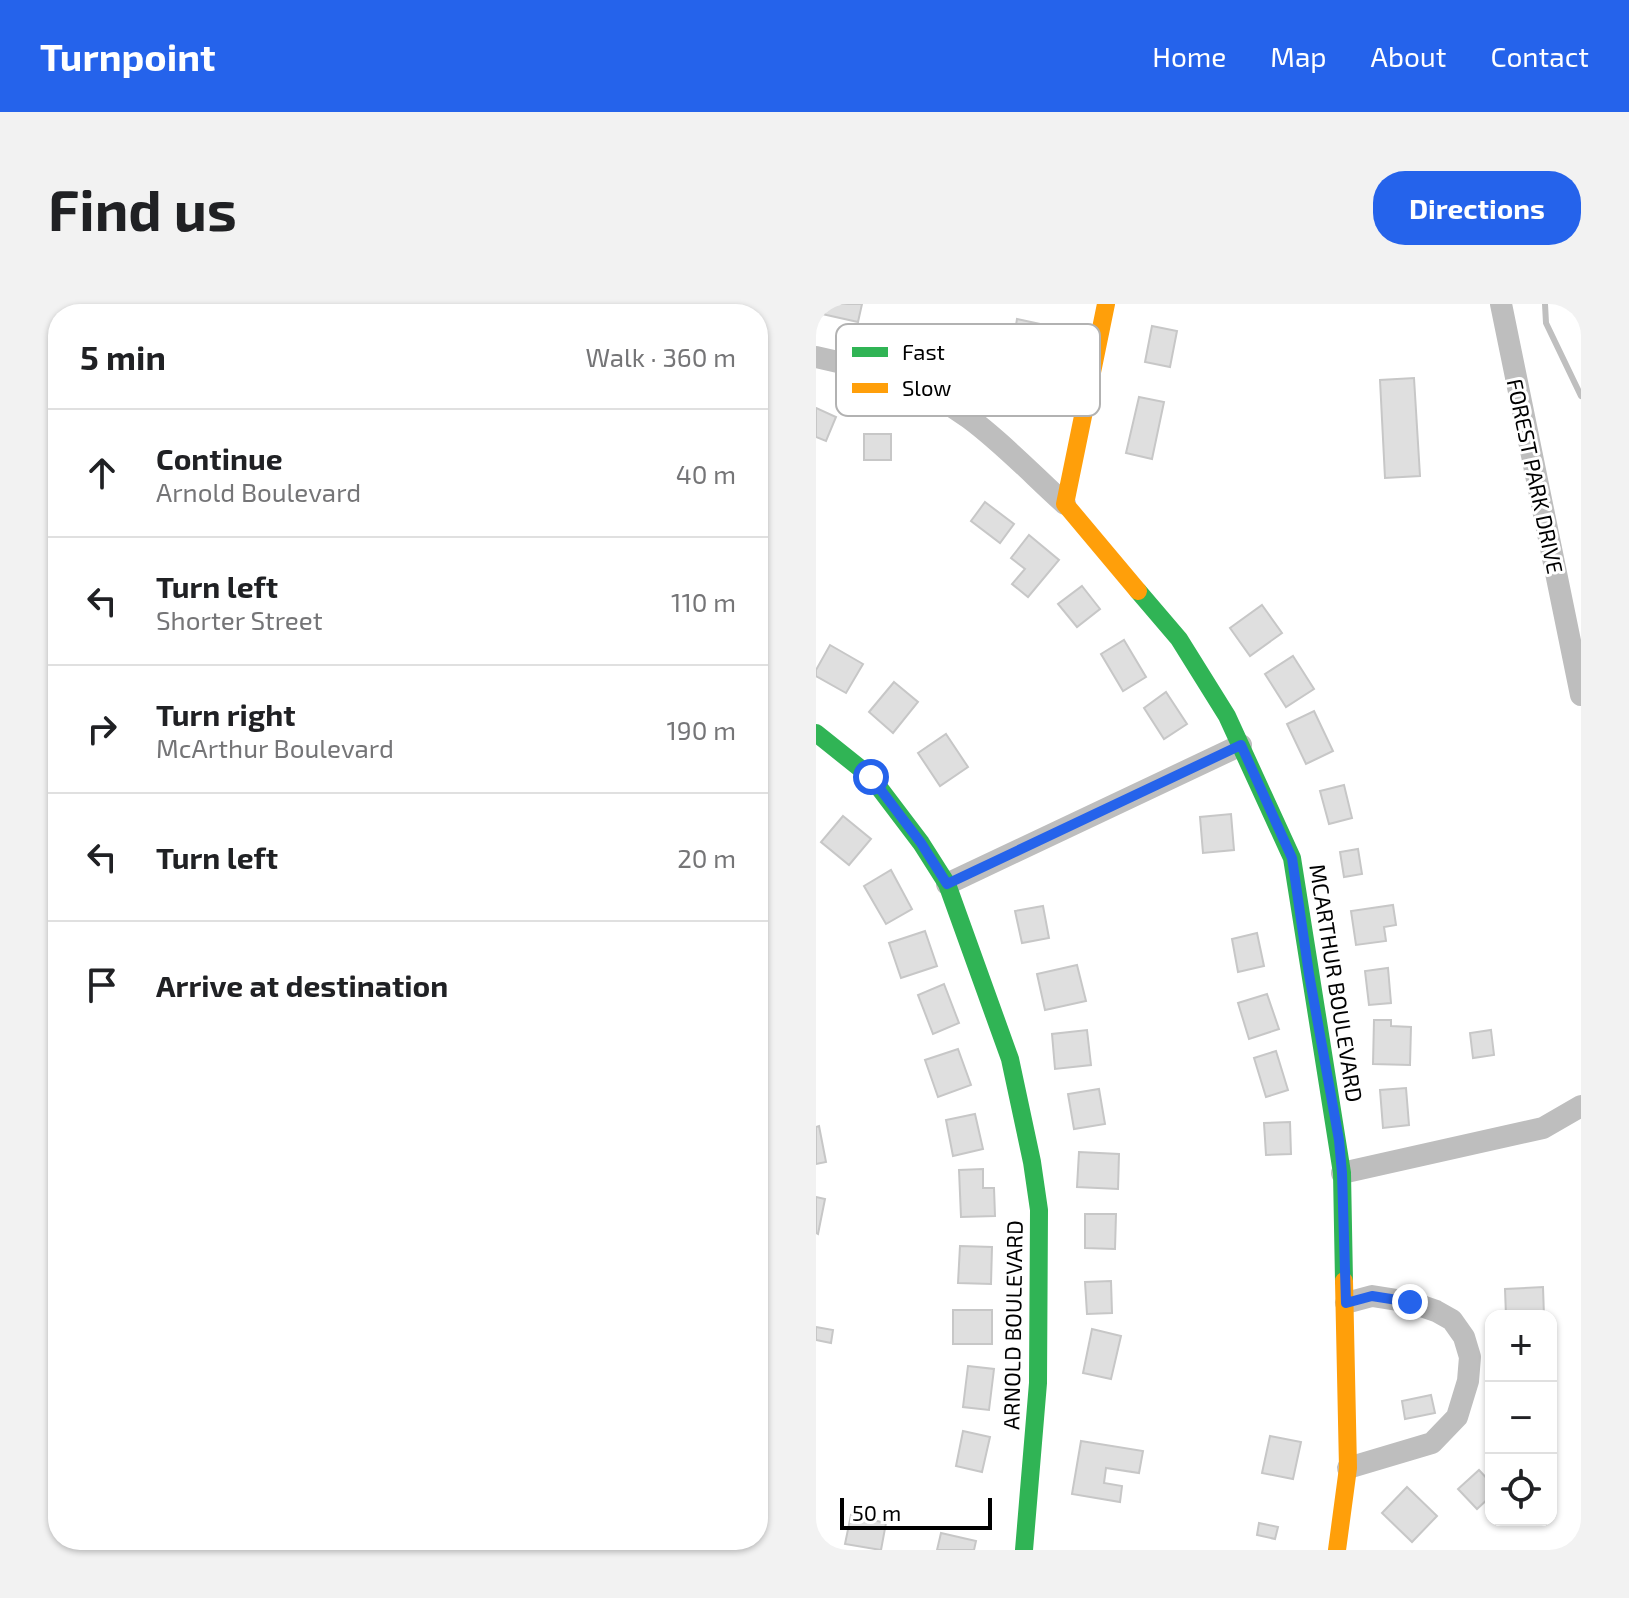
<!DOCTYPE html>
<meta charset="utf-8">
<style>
:root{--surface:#fff;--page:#f2f2f2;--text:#202124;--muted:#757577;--line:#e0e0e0;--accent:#2563eb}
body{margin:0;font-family:"Exo 2",sans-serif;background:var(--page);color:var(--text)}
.controls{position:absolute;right:24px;bottom:24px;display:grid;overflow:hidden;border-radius:16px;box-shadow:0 2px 6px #0004}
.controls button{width:72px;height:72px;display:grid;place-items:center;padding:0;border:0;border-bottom:2px solid var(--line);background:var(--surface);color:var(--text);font:40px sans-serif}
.scale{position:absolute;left:24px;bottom:20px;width:152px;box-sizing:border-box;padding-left:8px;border:4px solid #000;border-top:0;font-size:22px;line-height:28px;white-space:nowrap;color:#000;-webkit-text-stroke:6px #fff;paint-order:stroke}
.stop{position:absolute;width:24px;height:24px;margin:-18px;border:6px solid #2563eb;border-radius:50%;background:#fff}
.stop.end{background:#2563eb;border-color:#fff;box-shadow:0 2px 8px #0008}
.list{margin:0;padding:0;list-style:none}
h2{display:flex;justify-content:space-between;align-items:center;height:104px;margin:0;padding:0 32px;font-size:34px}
h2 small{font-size:26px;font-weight:400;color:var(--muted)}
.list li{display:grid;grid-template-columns:52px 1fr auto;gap:24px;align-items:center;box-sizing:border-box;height:128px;padding:0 32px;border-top:2px solid var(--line)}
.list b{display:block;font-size:30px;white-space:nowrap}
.list p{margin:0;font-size:26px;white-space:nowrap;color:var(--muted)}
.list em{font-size:26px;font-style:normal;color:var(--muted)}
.icon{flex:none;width:44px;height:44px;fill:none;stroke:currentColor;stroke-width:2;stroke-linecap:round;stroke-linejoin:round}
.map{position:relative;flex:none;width:765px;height:1246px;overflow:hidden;border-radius:32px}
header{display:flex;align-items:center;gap:48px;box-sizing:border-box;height:112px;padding:0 40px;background:var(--accent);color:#fff}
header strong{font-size:38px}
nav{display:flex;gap:44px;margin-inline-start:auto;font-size:28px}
.intro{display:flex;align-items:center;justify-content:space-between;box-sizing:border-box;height:192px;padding:0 48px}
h1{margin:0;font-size:56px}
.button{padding:20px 36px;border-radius:32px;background:var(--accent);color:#fff;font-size:28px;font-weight:700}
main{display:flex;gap:48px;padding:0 48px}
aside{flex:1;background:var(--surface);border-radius:32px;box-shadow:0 2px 6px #0004}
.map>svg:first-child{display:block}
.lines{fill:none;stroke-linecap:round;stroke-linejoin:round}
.stream{stroke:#bfbfbf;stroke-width:6}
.building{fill:#dfdfdf;stroke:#c7c7c7;stroke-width:2}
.street{stroke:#bebebe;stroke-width:22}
.fast{stroke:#30b455;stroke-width:18}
.slow{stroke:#ff9f0a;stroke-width:18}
.route{stroke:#2563eb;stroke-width:10}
.labels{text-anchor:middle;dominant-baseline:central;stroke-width:6;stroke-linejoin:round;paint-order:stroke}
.street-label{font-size:22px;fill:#000;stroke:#fff}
.key{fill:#fff;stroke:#b2b2b2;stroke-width:2}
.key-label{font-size:22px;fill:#000}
</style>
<header>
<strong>Turnpoint</strong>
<nav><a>Home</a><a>Map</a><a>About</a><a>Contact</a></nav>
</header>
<div class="intro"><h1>Find us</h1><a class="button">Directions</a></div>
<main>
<aside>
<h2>5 min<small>Walk · 360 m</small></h2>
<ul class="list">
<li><svg class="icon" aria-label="ahead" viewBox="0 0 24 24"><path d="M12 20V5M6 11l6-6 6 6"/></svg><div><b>Continue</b><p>Arnold Boulevard</p></div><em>40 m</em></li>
<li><svg class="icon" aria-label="left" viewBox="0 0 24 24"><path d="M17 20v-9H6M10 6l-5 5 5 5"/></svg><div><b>Turn left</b><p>Shorter Street</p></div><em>110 m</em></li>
<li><svg class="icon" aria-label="right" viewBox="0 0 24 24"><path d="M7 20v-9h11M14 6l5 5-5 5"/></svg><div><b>Turn right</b><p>McArthur Boulevard</p></div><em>190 m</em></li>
<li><svg class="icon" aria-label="left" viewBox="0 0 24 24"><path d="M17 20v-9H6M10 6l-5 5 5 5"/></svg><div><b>Turn left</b></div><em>20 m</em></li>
<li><svg class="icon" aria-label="arrive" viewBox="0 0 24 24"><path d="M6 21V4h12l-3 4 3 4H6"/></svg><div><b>Arrive at destination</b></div></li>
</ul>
</aside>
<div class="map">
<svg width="765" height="1246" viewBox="0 0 765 1246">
<rect width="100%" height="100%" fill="#fff"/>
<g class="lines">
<!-- stream -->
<path class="stream" d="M729 0 730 19 765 92"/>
</g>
<!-- building -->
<g class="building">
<path d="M9 0H46L42 18 6 10Z"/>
<path d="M201 15 243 24 239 42 198 33Z"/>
<path d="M336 22 361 27 354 63 329 58Z"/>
<path d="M598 74 604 172 569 174 564 76Z"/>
<path d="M323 93 348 98 336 155 310 149Z"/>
<path d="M0 104 20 113 10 137 0 133Z"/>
<rect x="48" y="130" width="27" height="26"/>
<path d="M169 198 198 220 184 239 155 217Z"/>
<path d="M213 231 243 256 212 293 196 280 209 265 195 254Z"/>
<path d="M266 282 284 305 261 323 242 300Z"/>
<path d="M446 301 466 329 434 352 414 324Z"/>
<path d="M308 336 330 373 307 387 285 350Z"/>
<path d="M14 341 47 360 30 389 0 372V366Z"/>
<path d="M477 352 498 385 470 403 449 370Z"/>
<path d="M78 378 102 398 77 429 53 408Z"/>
<path d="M350 388 371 420 348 435 328 404Z"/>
<path d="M498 407 517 447 490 460 471 420Z"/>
<path d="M130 430 152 463 124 482 102 449Z"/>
<path d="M528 481 536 514 513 520 504 487Z"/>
<path d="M415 510 418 546 387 549 384 513Z"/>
<path d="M27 512 55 535 33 561 5 538Z"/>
<path d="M542 545 546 570 528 573 524 548Z"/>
<path d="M75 566 96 605 70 620 48 582Z"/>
<path d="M577 601 580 621 568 623 570 637 540 641 535 607Z"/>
<path d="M227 602 233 634 206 639 199 607Z"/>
<path d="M109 627 121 662 85 674 73 639Z"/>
<path d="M441 629 448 662 422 668 416 635Z"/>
<path d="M261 661 270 697 229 706 221 670Z"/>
<path d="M572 664 575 699 553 701 549 667Z"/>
<path d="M128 680 143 719 117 730 102 691Z"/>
<path d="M451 690 463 725 433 735 422 699Z"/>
<path d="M558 716H575V722L595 723 594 761 557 760Z"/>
<path d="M271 726 275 761 239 765 236 730Z"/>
<path d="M675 726 678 751 657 754 654 729Z"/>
<path d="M142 745 155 781 122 793 109 756Z"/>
<path d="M460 747 472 786 450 793 438 754Z"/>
<path d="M590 784 593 821 567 824 564 786Z"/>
<path d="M283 785 289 820 258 825 252 790Z"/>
<path d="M159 810 167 845 137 852 130 816Z"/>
<path d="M474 818 475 850 450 851 448 819Z"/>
<path d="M3 822 10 858 0 860V823Z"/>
<path d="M263 848 303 850 302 885 261 883Z"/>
<path d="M167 865V884H178L179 912 145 913 143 866Z"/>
<path d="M0 893 9 895 2 930 0 929Z"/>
<path d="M269 910H300L299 945 269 944Z"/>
<path d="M144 942 176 943 175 980 142 979Z"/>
<path d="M295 977 296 1009 271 1010 269 978Z"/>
<path d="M727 983 728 1012H690L689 985Z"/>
<rect x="137" y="1006" width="39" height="34"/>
<path d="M0 1023 17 1026 15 1039 0 1036Z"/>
<path d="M276 1025 305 1032 295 1075 267 1069Z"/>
<path d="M152 1062 178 1065 173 1106 147 1103Z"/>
<path d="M615 1091 619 1109 589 1115 586 1097Z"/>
<path d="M147 1127 174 1133 166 1168 140 1162Z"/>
<path d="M454 1132 485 1138 477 1175 446 1169Z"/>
<path d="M265 1137 327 1147 323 1169 290 1164 288 1179 306 1182 304 1198 256 1190Z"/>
<path d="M663 1166 675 1179V1192L661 1205 642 1185Z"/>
<path d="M591 1183 621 1212 596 1238 566 1209Z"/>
<path d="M35 1211 70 1219 65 1246 29 1240Z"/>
<path d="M443 1219 462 1223 459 1235 441 1231Z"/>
<path d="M125 1229 160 1237 158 1246H121Z"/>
</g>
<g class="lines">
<!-- street -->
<g class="street">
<path d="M685 0 765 391"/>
<path d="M0 53C53 64 109 82 153 114 187 139 218 172 249 200"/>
<path d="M131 580 425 441"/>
<path d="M526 869 727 824 765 802"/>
<path d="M530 999 556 992 594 998 620 1007 636 1016 648 1033 654 1053 652 1077 641 1113 616 1139 532 1164"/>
</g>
<!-- fast -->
<g class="fast">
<path d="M322 287 363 335 411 412 476 554 526 869 528 977"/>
<path d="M0 429 55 473 105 539 131 580 194 755 216 858 223 906 222 1079 208 1246"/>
</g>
<!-- slow -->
<g class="slow">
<path d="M290 0 249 200 322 287"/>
<path d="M521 1246 532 1164 528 977"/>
</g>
</g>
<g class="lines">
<!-- route -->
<path class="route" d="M55 473 105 539 131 580 425 441 476 554 493 670 523 836 526 869 530 999 556 992 594 998"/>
</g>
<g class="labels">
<!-- street labels -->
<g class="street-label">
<text transform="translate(720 172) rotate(78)">FOREST PARK DRIVE</text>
<text transform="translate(521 679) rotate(81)">MCARTHUR BOULEVARD</text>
<text transform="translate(196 1021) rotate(-89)">ARNOLD BOULEVARD</text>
</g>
</g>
<!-- legend -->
<rect x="20" y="20" width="264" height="92" rx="12" class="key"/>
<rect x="36" y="43" width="36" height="10" fill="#30b455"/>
<rect x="36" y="79" width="36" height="10" fill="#ff9f0a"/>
<g class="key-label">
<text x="86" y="56">Fast</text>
<text x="86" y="92">Slow</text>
</g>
</svg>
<div class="controls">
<button>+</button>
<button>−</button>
<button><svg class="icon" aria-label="locate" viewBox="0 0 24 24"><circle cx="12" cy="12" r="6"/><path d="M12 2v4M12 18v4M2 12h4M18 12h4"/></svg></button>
</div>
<div class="scale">50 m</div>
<div class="stop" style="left:55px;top:473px"></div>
<div class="stop end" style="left:594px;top:998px"></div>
</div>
</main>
